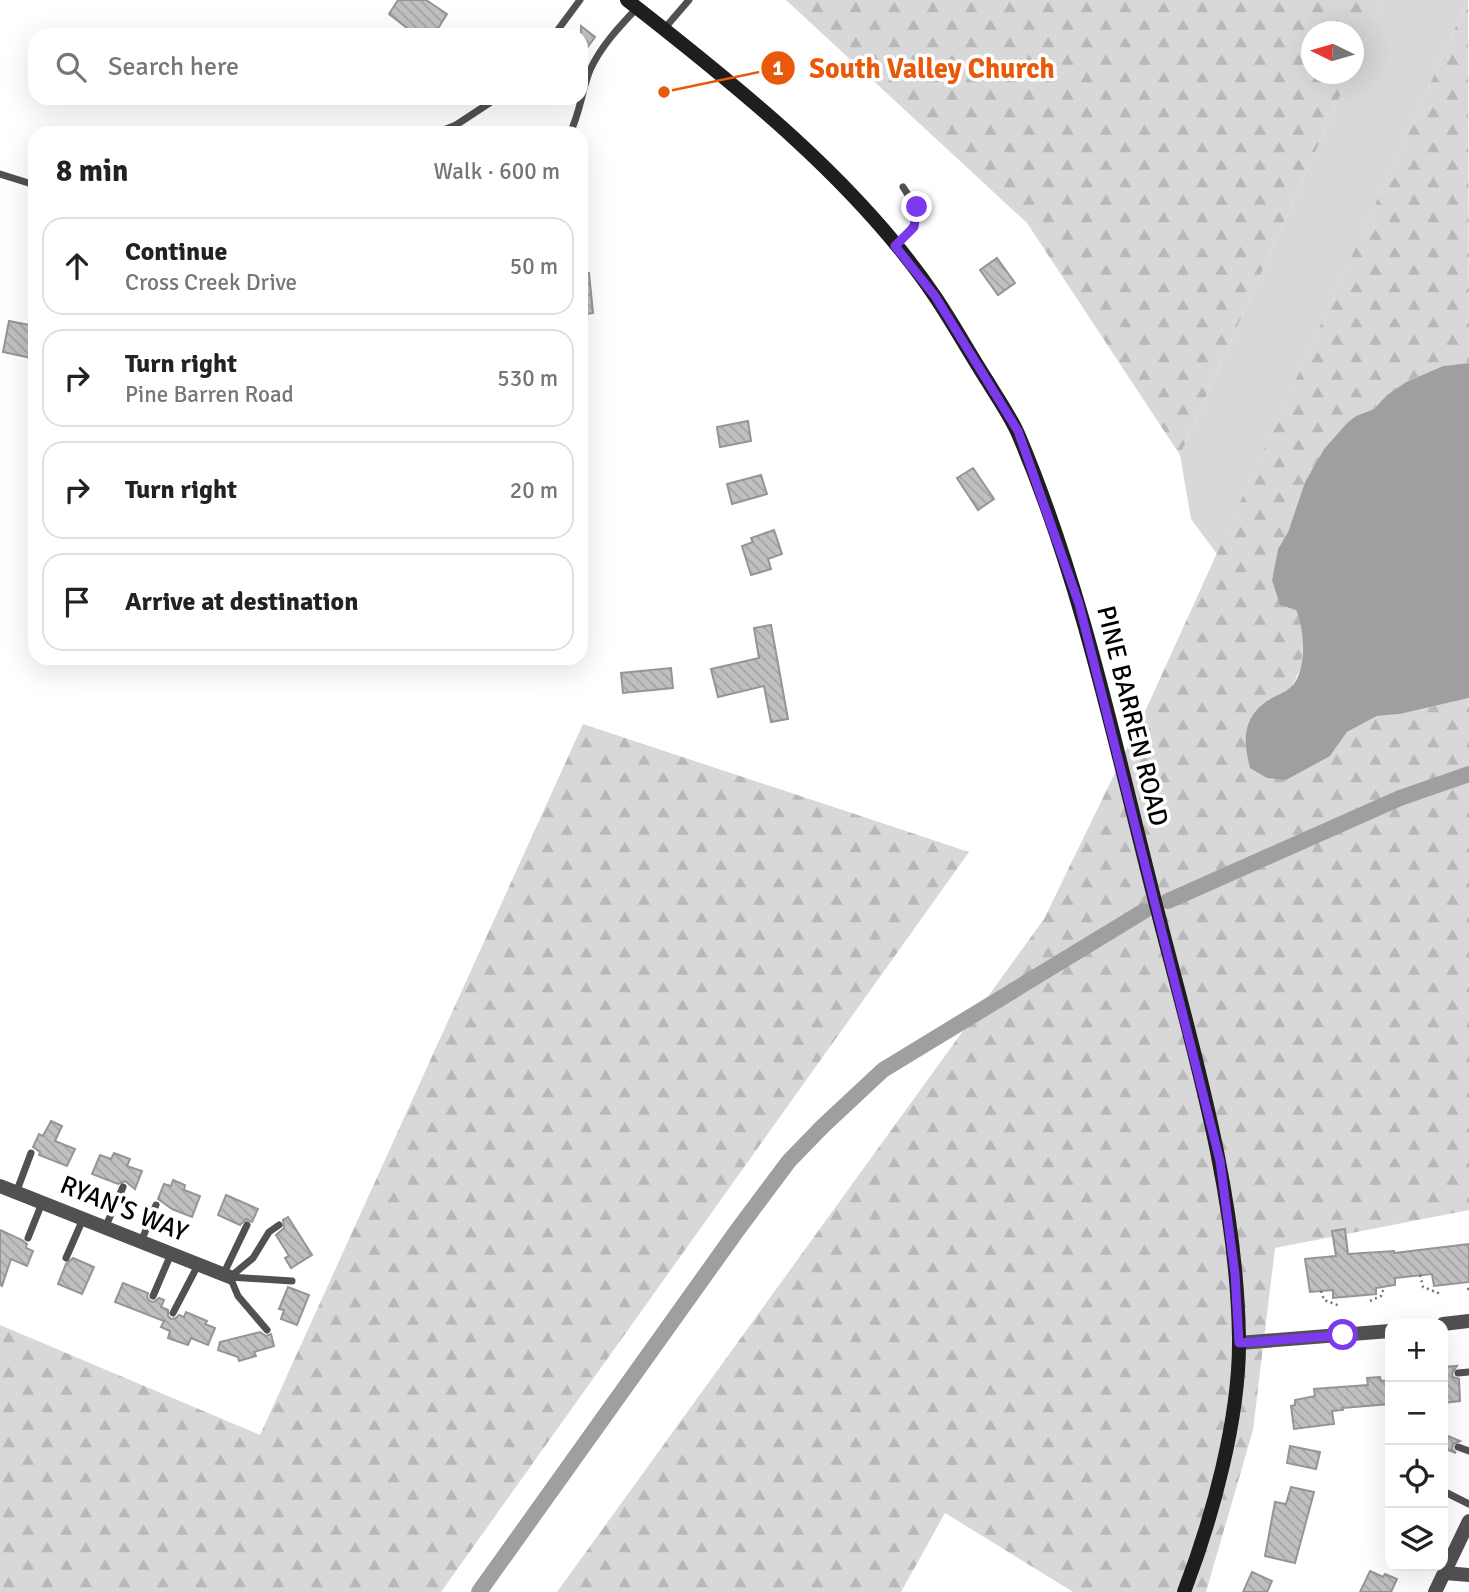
<!DOCTYPE html>
<meta charset="utf-8">
<style>
:root{--surface:#fff;--page:#f2f2f2;--text:#222;--muted:#767676;--line:#e0e0e0}
body{margin:0;font-family:Signika,sans-serif;background:var(--page);color:var(--text)}
.controls{position:absolute;right:21px;bottom:21px;display:grid;overflow:hidden;border-radius:14px;box-shadow:0 7px 28px #0002}
.controls button{width:63px;height:63px;display:grid;place-items:center;padding:0;border:0;border-bottom:2px solid var(--line);background:var(--surface);color:var(--text);font:35px sans-serif}
.compass{position:absolute;left:1301px;top:21px;width:63px;height:63px;border-radius:50%;background:var(--surface);box-shadow:0 7px 28px #0002;rotate:275deg}
.stop{position:absolute;width:21px;height:21px;margin:-16px;border:5px solid #7c3aed;border-radius:50%;background:#fff}
.stop.end{background:#7c3aed;border-color:#fff;box-shadow:0 2px 7px #0008}
.list{margin:0;padding:0;list-style:none}
h2{display:flex;justify-content:space-between;align-items:center;height:91px;margin:0;padding:0 28px;font-size:30px}
h2 small{font-size:23px;font-weight:400;color:var(--muted)}
.list li{display:grid;grid-template-columns:46px 1fr auto;gap:21px;align-items:center;box-sizing:border-box;height:98px;margin:0 14px 14px;padding:0 14px;border:2px solid var(--line);border-radius:21px}
.list b{display:block;font-size:26px;white-space:nowrap}
.list p{margin:0;font-size:23px;white-space:nowrap;color:var(--muted)}
.list em{font-size:23px;font-style:normal;color:var(--muted)}
.icon{flex:none;width:38px;height:38px;fill:none;stroke:currentColor;stroke-width:2;stroke-linecap:round;stroke-linejoin:round}
.map{position:relative;flex:none;width:1469px;height:1592px;overflow:hidden}
.search{position:absolute;background:var(--surface);box-shadow:0 7px 28px #0002;left:28px;top:28px;width:560px;height:77px;display:flex;align-items:center;gap:18px;box-sizing:border-box;padding:0 24px;border-radius:21px;color:var(--muted);font-size:26px}
.panel{position:absolute;background:var(--surface);box-shadow:0 7px 28px #0002;left:28px;top:126px;width:560px;height:539px;border-radius:21px}
.map>svg:first-child{display:block}
.green{fill:#d8d8d8}
.forest{fill:url(#forest-firs)}
.water{fill:#9f9f9f}
.lines{fill:none;stroke-linecap:round;stroke-linejoin:round}
.canal{stroke:#9f9f9f;stroke-width:16}
.building{fill:url(#building-back-hatch);stroke:#959595;stroke-width:2}
.path{stroke:#737373;stroke-width:2.5;stroke-dasharray:2 3.5;stroke-linecap:butt}
.service{stroke:#515151;stroke-width:7}
.minor{stroke:#515151;stroke-width:14}
.secondary{stroke:#1e1e1e;stroke-width:14}
.route{stroke:#7c3aed;stroke-width:9}
.labels{text-anchor:middle;dominant-baseline:central;stroke-width:7;stroke-linejoin:round;paint-order:stroke}
.street-label{font-size:26px;fill:#000;stroke:#fff}
.leader{fill:none;stroke:#e8590c;stroke-width:2.5}
.callout-dot{fill:#e8590c;stroke:#fff;stroke-width:2.5}
.mark-label{font-size:21px;text-anchor:middle;font-weight:bold;fill:#fff}
.callout-label{font-size:28px;text-anchor:middle;font-weight:bold;fill:#e8590c;stroke:#fff;stroke-width:7;stroke-linejoin:round;paint-order:stroke}
</style>
<div class="map">
<svg width="1469" height="1592" viewBox="0 0 1469 1592">
<defs>
<pattern id="forest-firs" width="22" height="20" patternUnits="userSpaceOnUse" patternTransform="scale(1.75)"><rect width="22" height="20" fill="#d8d8d8"/><path d="M5 1l3.5 6h-7zM16 11l3.5 6h-7z" fill="#b8b8b8"/></pattern>
<pattern id="building-back-hatch" width="6" height="6" patternUnits="userSpaceOnUse" patternTransform="scale(1.75)"><rect width="6" height="6" fill="#c0c0c0"/><path d="M-1 5l2 2M0 0l6 6M5-1l2 2" fill="none" stroke="#a3a3a3"/></pattern>
</defs>
<rect width="100%" height="100%" fill="#fff"/>
<!-- green -->
<path class="green" d="M1383 0H1468L1217 554 1191 519 1180 455 1350 74H1354V65Z"/>
<!-- forest -->
<g class="forest">
<path d="M786 0H1383L1354 65V32H1312V74H1350L1180 455 1027 223Z"/>
<path d="M1468 0 1469 363 1443 366 1406 382 1387 395 1374 409 1356 416 1347 423 1324 449 1305 482 1288 532 1278 549 1272 580 1296 610 1302 622 1303 644 1301 667 1292 687 1268 700 1330 756 1347 732 1377 716 1400 714 1469 698V1210L1275 1248 1253 1430 1206 1592H1073L945 1513 901 1592H557L1044 919 1148 705Z"/>
<path d="M583 724 969 852 441 1592H0V1325L260 1435Z"/>
</g>
<!-- water -->
<path class="water" d="M1469 363V698L1400 714 1377 716 1347 732 1330 756 1286 780 1267 778 1250 768C1243 740 1242 719 1267 701 1274 696 1284 693 1291 687 1307 672 1305 629 1296 610L1280 605 1272 580 1278 549 1288 532 1305 482 1324 449 1347 423 1356 416 1374 409 1387 395 1406 382 1443 366Z"/>
<g class="lines">
<!-- canal -->
<g class="canal">
<path d="M1168 901 1400 798 1469 774"/>
<path d="M479 1592 736 1232 789 1161 823 1126 883 1070 1144 911"/>
</g>
</g>
<!-- building -->
<g class="building">
<path d="M398 0H426L447 14 434 35 424 30 421 35H416L389 14Z"/>
<path d="M581 26 595 37 581 56Z"/>
<path d="M997 258 1015 283 998 295 980 270Z"/>
<path d="M589 273 593 313 581 315V274Z"/>
<path d="M9 321 35 326 31 358 3 352Z"/>
<path d="M748 421 751 441 720 447 717 427Z"/>
<path d="M973 468 994 499 978 510 957 478Z"/>
<path d="M761 475 767 494 732 504 727 484Z"/>
<path d="M774 530 782 554 768 559 771 569 751 575 742 546 753 542 751 538Z"/>
<path d="M771 625 788 719 771 722 764 686 718 697 711 669 759 658 754 628Z"/>
<path d="M671 668 673 688 623 693 621 673Z"/>
<path d="M51 1121 62 1126 55 1141 75 1149 67 1166 39 1155 40 1152 33 1147 39 1134 43 1136Z"/>
<path d="M114 1153 130 1159 127 1166 142 1171 135 1189 125 1181 118 1184 92 1174 100 1155 111 1159Z"/>
<path d="M173 1180 185 1185 184 1190 200 1196 192 1217 172 1209 158 1199 164 1184 171 1186Z"/>
<path d="M226 1195 258 1209 252 1222 246 1219 240 1225 218 1215Z"/>
<path d="M288 1217 312 1255 291 1268 285 1258 289 1256 276 1235 284 1228 283 1220Z"/>
<path d="M1345 1229 1348 1254 1394 1251V1253L1469 1244V1282L1434 1286 1432 1274 1395 1278V1285L1376 1288V1294L1333 1298V1290L1310 1292 1305 1259 1336 1256 1332 1231Z"/>
<path d="M0 1230 22 1240 27 1244 26 1248 33 1251 27 1266 11 1259 2 1286 0 1285Z"/>
<path d="M73 1258 94 1267 82 1294 58 1284 66 1264Z"/>
<path d="M123 1283 148 1293 147 1297 150 1301 154 1302 159 1298 164 1300 161 1307 168 1310V1316L171 1319 176 1318 179 1315 184 1317 186 1312 207 1321 205 1324 215 1328 208 1345 191 1338 188 1345 168 1338 170 1331 161 1327 164 1321 115 1302Z"/>
<path d="M288 1287 309 1295 297 1325 281 1319 284 1310 279 1309Z"/>
<path d="M260 1332 266 1336 271 1334 274 1346 254 1352 256 1356 239 1361 238 1357 218 1350 220 1342Z"/>
<path d="M1457 1366 1452 1373 1453 1377 1459 1379 1460 1401 1443 1403V1367Z"/>
<path d="M1380 1377 1381 1381 1390 1380V1404L1342 1408 1343 1410 1332 1411 1334 1424 1294 1429 1291 1406 1295 1405V1400L1315 1396 1314 1389 1368 1385 1367 1378Z"/>
<path d="M1443 1434 1460 1441 1453 1444 1452 1449 1456 1453 1443 1448Z"/>
<path d="M1290 1446 1320 1452 1316 1469 1287 1463Z"/>
<path d="M1291 1487 1314 1492 1295 1563 1265 1556 1275 1502 1286 1504Z"/>
<path d="M1370 1571 1383 1577 1385 1574 1397 1579 1391 1592H1360Z"/>
<path d="M1252 1572 1272 1581 1267 1592H1243Z"/>
</g>
<g class="lines">
<!-- path -->
<g class="path">
<path d="M1420 1275 1423 1287 1441 1294"/>
<path d="M1467 1289H1469"/>
<path d="M1321 1291 1324 1300 1340 1306"/>
<path d="M1370 1301 1381 1296 1384 1288"/>
</g>
<!-- service -->
<g class="service">
<path d="M664 29 689 0"/>
<path d="M554 35 580 0"/>
<path d="M436 133 456 125 497 98"/>
<path d="M570 133C580 113 582 90 590 70 601 46 619 27 637 8"/>
<path d="M0 174 35 185"/>
<path d="M896 246C920 220 923 217 903 187"/>
<path d="M16 1193 31 1153"/>
<path d="M105 1228 123 1187"/>
<path d="M28 1238 42 1203"/>
<path d="M141 1242 156 1205"/>
<path d="M66 1258 83 1219"/>
<path d="M223 1275 247 1225"/>
<path d="M230 1277 253 1258 269 1232 279 1225"/>
<path d="M230 1277 238 1296 267 1330"/>
<path d="M230 1277 292 1281"/>
<path d="M153 1296 171 1254"/>
<path d="M173 1313 198 1265"/>
<path d="M1458 1373 1469 1372"/>
<path d="M1458 1447 1469 1451"/>
<path d="M1443 1491 1469 1504"/>
</g>
<!-- minor -->
<g class="minor">
<path d="M0 1186 230 1277"/>
<path d="M1443 1324 1469 1321"/>
<path d="M1239 1343 1390 1331"/>
<path d="M1445 1573 1469 1575"/>
<path d="M1435 1592 1469 1521"/>
</g>
<!-- secondary -->
<path class="secondary" d="M627 0C736 85 859 183 936 298 954 325 970 354 988 382 998 399 1011 417 1019 436 1083 587 1116 750 1157 909 1193 1050 1237 1192 1239 1339 1240 1418 1212 1519 1184 1592"/>
</g>
<g class="lines">
<!-- route -->
<path class="route" d="M917 207 914 227 895 246 935 296 1018 431 1079 604 1220 1161 1235 1274 1239 1343 1343 1335"/>
</g>
<g class="labels">
<!-- street labels -->
<g class="street-label">
<text transform="translate(1132 716) rotate(76)">PINE BARREN ROAD</text>
<text transform="translate(124 1209) rotate(22)">RYAN'S WAY</text>
</g>
</g>
<!-- callouts -->
<path class="leader" d="M664 92L778 68"/>
<g class="callout-dot">
<circle cx="664" cy="92" r="7"/>
<circle cx="778" cy="68" r="18"/>
</g>
<g class="mark-label">
<text x="778" y="75">1</text>
</g>
<g class="callout-label">
<text x="932" y="78">South Valley Church</text>
</g>
</svg>
<div class="controls">
<button>+</button>
<button>−</button>
<button><svg class="icon" aria-label="locate" viewBox="0 0 24 24"><circle cx="12" cy="12" r="6"/><path d="M12 2v4M12 18v4M2 12h4M18 12h4"/></svg></button>
<button><svg class="icon" aria-label="layers" viewBox="0 0 24 24"><path d="M12 4l9 5-9 5-9-5zM3 14l9 5 9-5"/></svg></button>
</div>
<svg class="compass" viewBox="-18 -18 36 36"><path d="M0-13l5 13h-10z" fill="#e53935"/><path d="M0 13l5-13h-10z" fill="#767676"/></svg>
<div class="stop" style="left:1343px;top:1335px"></div>
<div class="stop end" style="left:917px;top:207px"></div>
<div class="search"><svg class="icon" aria-label="search" viewBox="0 0 24 24"><circle cx="10" cy="10" r="6"/><path d="M15 15l6 6"/></svg>Search here</div>
<section class="panel">
<h2>8 min<small>Walk · 600 m</small></h2>
<ul class="list">
<li><svg class="icon" aria-label="ahead" viewBox="0 0 24 24"><path d="M12 20V5M6 11l6-6 6 6"/></svg><div><b>Continue</b><p>Cross Creek Drive</p></div><em>50 m</em></li>
<li><svg class="icon" aria-label="right" viewBox="0 0 24 24"><path d="M7 20v-9h11M14 6l5 5-5 5"/></svg><div><b>Turn right</b><p>Pine Barren Road</p></div><em>530 m</em></li>
<li><svg class="icon" aria-label="right" viewBox="0 0 24 24"><path d="M7 20v-9h11M14 6l5 5-5 5"/></svg><div><b>Turn right</b></div><em>20 m</em></li>
<li><svg class="icon" aria-label="arrive" viewBox="0 0 24 24"><path d="M6 21V4h12l-3 4 3 4H6"/></svg><div><b>Arrive at destination</b></div></li>
</ul>
</section>
</div>
